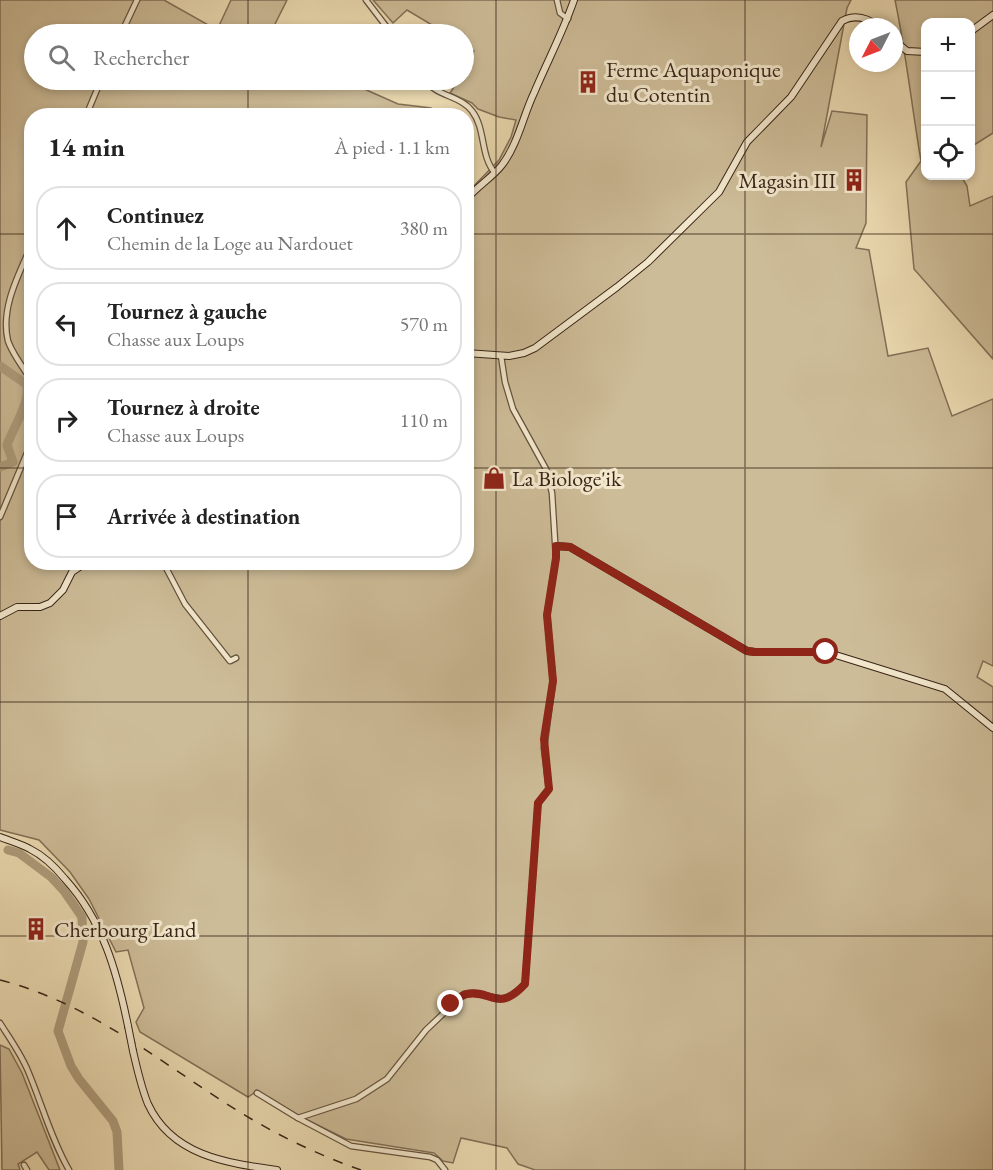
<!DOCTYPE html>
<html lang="fr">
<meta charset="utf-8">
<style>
:root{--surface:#fff;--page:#f2f2f2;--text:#222;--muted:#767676;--line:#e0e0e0}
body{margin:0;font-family:"EB Garamond",serif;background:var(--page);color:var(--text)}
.controls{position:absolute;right:18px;top:18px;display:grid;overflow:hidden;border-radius:12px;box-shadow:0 3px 9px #0003}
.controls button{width:54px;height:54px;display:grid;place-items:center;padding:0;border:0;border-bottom:2px solid var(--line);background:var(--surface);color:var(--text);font:30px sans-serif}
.compass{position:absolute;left:849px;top:18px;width:54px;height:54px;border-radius:50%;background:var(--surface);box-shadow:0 3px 9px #0003;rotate:228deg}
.stop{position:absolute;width:18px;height:18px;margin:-14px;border:4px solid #8f2418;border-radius:50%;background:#fff}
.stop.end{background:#8f2418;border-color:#fff;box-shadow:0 2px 6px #0008}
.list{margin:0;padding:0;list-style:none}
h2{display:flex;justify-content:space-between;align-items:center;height:78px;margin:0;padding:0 24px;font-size:26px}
h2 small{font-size:20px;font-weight:400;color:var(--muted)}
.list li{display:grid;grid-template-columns:39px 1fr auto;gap:18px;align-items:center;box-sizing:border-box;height:84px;margin:0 12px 12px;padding:0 12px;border:2px solid var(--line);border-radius:24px}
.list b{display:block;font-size:22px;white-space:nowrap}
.list p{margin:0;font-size:20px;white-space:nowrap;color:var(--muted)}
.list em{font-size:20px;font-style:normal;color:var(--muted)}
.icon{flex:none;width:33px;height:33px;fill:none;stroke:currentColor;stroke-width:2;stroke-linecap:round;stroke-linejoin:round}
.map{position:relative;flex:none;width:993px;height:1170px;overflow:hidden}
.search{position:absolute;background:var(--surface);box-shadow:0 3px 9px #0003;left:24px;top:24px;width:450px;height:66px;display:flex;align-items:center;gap:15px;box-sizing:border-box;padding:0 21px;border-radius:33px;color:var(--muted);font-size:22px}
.panel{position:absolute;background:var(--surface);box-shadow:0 3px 9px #0003;left:24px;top:108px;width:450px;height:462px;border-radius:24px}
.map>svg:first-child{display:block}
.green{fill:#cdbc98;stroke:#827058;stroke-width:1.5}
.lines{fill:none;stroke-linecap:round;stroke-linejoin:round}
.river{stroke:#ae9d7d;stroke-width:9}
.street-casing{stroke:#64523e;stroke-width:7}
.secondary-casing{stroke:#372417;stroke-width:8}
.street{stroke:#f3e8cd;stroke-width:4.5}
.secondary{stroke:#f3e8cd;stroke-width:6}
.rail{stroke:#372417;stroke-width:1.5;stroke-dasharray:10 10;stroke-linecap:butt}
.secondary-bridge-casing{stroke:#372417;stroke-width:8;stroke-linecap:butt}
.secondary-bridge{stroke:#f3e8cd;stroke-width:6}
.route{stroke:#8f2418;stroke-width:8}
.grid{fill:none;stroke:#372417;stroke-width:1.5;stroke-opacity:0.55}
.labels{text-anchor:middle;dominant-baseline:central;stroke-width:6;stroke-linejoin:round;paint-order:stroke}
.poi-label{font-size:22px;fill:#372417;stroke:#f3e8cd;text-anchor:start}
</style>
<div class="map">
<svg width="993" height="1170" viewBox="0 0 993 1170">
<rect width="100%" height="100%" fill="#ecdbb2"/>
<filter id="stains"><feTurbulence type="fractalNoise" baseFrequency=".00333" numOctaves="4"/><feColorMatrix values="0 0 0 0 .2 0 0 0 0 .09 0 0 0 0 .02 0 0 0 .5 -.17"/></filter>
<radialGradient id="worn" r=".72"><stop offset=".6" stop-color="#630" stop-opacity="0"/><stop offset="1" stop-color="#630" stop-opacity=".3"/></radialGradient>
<!-- green -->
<g class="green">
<path d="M0 0H164L217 30 231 0H287L270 34H34V80H344L398 104 431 108 433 115 32 116V562H466L467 193 499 160 511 137 516 120 499 117 478 109 472 103 450 93 459 80H464V74L474 51 464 44V34H447L407 10 393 23 373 0H851L847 8 821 147 832 111 867 115 866 223 856 248 869 250 888 356 928 348 952 416 993 399V666L983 661 977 677 993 687V1170H535L518 1164 507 1148 461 1138 453 1163 443 1161 434 1153 346 1139 295 1114 257 1091 248 1097 140 1032 136 1022 144 1008 128 950 116 952 89 899 70 872 39 840 0 830Z"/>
<path d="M895 0H993V133L971 147 970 22H926V176H961L967 186 970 206 993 196V359L914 269 906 182 921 161C912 108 906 53 895 0Z"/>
<path d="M0 1045 9 1049 22 1073 60 1170H49L37 1152 18 1164 20 1170H2Z"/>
</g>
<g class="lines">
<!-- river -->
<g class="river">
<path d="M0 366 26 384C32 400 13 428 7 445L13 462 0 467"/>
<path d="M8 850 19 853 51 877 64 891 82 917 83 942 58 1031 71 1066 79 1079 113 1121 117 1132 119 1170"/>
</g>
<!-- street casing -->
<g class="street-casing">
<g id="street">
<path d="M366 0 392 34"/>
<path d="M557 0 560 13 568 19"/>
<path d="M121 34 137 0"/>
<path d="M425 80C436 96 461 96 472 111 486 129 480 156 495 173"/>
<path d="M86 116 101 80"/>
<path d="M32 244C19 274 0 308 8 341 13 355 24 369 32 381"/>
<path d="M0 517 32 441"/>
<path d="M163 562 185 604 230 661 236 658"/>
<path d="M0 1023C10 1039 21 1054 28 1071 42 1104 51 1139 69 1170"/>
<path d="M257 1093 298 1118 351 1146 430 1157 437 1160 445 1170"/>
<path d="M298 1118 356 1099 387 1079 426 1030 464 994C491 988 497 1013 525 984L538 803 549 789 544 748 553 681 547 615 556 558 552 493 546 469 513 409 505 382 501 356"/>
<path d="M24 1165 27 1170"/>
</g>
</g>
<!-- secondary casing -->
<g class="secondary-casing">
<g id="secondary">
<path d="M970 32 993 15"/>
<path d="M894 40 907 51 926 52"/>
<path d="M466 200C477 186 492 178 502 165 518 144 523 116 534 93 547 62 563 32 574 0"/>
<path d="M466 353 509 356 524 353 535 348 617 287 648 262 719 192 747 142 791 97 842 21C855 14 868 18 879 27"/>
<path d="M556 546 570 547 747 651 755 652H826L945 689 993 728"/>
<path d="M0 616 17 607H40L50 603 63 590 72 572 87 562"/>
<path d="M0 837C10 841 21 844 30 849 44 856 56 868 65 879 103 921 117 972 128 1026"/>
<path d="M133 1051C137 1068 141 1087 148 1104 172 1156 227 1163 277 1170"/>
</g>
</g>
<!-- street -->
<use href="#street" class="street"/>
<!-- secondary -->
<use href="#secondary" class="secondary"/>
<!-- rail -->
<path class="rail" d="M0 980C90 1003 161 1063 238 1111 277 1135 318 1155 361 1170"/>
<!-- secondary-bridge casing -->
<g class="secondary-bridge-casing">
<path id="secondary-bridge" d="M128 1026 133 1051"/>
</g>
<!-- secondary-bridge -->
<use href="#secondary-bridge" class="secondary-bridge"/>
</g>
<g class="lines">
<!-- route -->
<path class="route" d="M451 1004C456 1000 461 995 467 994 492 989 497 1014 525 984L538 803 549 789 544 739 553 681 547 615 556 558V546L570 547 747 651 755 652H826"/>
</g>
<!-- grid -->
<path class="grid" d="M248 0V34M496 0V1170M745 0V1170M248 80V116M0 234H32M466 234H993M0 468H32M466 468H993M248 562V1170M0 702H993M0 936H993"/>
<!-- icons -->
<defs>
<g id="building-bare" transform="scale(1.8)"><path d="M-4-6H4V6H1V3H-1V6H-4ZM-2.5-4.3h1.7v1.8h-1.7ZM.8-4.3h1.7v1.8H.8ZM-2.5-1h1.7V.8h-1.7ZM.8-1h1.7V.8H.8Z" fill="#8f2418" stroke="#f3e8cd" stroke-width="2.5" paint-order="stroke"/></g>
<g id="shop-bare" transform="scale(1.8)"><path d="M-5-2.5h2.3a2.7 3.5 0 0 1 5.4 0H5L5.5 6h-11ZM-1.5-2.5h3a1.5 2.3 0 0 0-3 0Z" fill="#8f2418" stroke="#f3e8cd" stroke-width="2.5" paint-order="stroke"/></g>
</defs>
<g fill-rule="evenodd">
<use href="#building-bare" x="588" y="82"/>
<use href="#building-bare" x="854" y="180"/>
<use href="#shop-bare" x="494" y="478"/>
<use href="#building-bare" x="36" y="929"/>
</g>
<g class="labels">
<!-- poi labels -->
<g class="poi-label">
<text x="606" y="69">Ferme Aquaponique<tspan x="606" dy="25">du Cotentin</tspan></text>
<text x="836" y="180" text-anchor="end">Magasin III</text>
<text x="512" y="478">La Biologe'ik</text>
<text x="54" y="929">Cherbourg Land</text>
</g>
</g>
<rect width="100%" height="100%" filter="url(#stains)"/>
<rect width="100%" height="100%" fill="url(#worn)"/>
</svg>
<div class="controls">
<button>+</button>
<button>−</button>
<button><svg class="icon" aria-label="locate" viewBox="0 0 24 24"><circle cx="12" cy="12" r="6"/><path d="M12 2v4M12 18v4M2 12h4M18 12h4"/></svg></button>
</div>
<svg class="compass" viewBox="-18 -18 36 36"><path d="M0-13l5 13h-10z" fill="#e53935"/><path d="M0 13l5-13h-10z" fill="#767676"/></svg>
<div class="stop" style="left:826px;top:652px"></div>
<div class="stop end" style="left:451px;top:1004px"></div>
<div class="search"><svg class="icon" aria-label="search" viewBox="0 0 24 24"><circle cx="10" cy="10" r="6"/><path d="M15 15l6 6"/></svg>Rechercher</div>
<section class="panel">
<h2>14 min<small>À pied · 1.1 km</small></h2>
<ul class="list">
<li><svg class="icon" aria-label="ahead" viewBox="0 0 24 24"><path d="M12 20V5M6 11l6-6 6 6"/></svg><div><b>Continuez</b><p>Chemin de la Loge au Nardouet</p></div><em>380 m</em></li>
<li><svg class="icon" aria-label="left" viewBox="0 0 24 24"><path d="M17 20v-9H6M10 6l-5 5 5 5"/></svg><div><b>Tournez à gauche</b><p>Chasse aux Loups</p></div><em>570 m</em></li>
<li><svg class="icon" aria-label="right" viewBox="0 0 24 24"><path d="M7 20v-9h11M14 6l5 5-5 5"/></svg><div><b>Tournez à droite</b><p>Chasse aux Loups</p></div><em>110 m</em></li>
<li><svg class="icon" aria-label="arrive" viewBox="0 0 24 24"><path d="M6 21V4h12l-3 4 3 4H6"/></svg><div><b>Arrivée à destination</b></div></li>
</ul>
</section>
</div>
